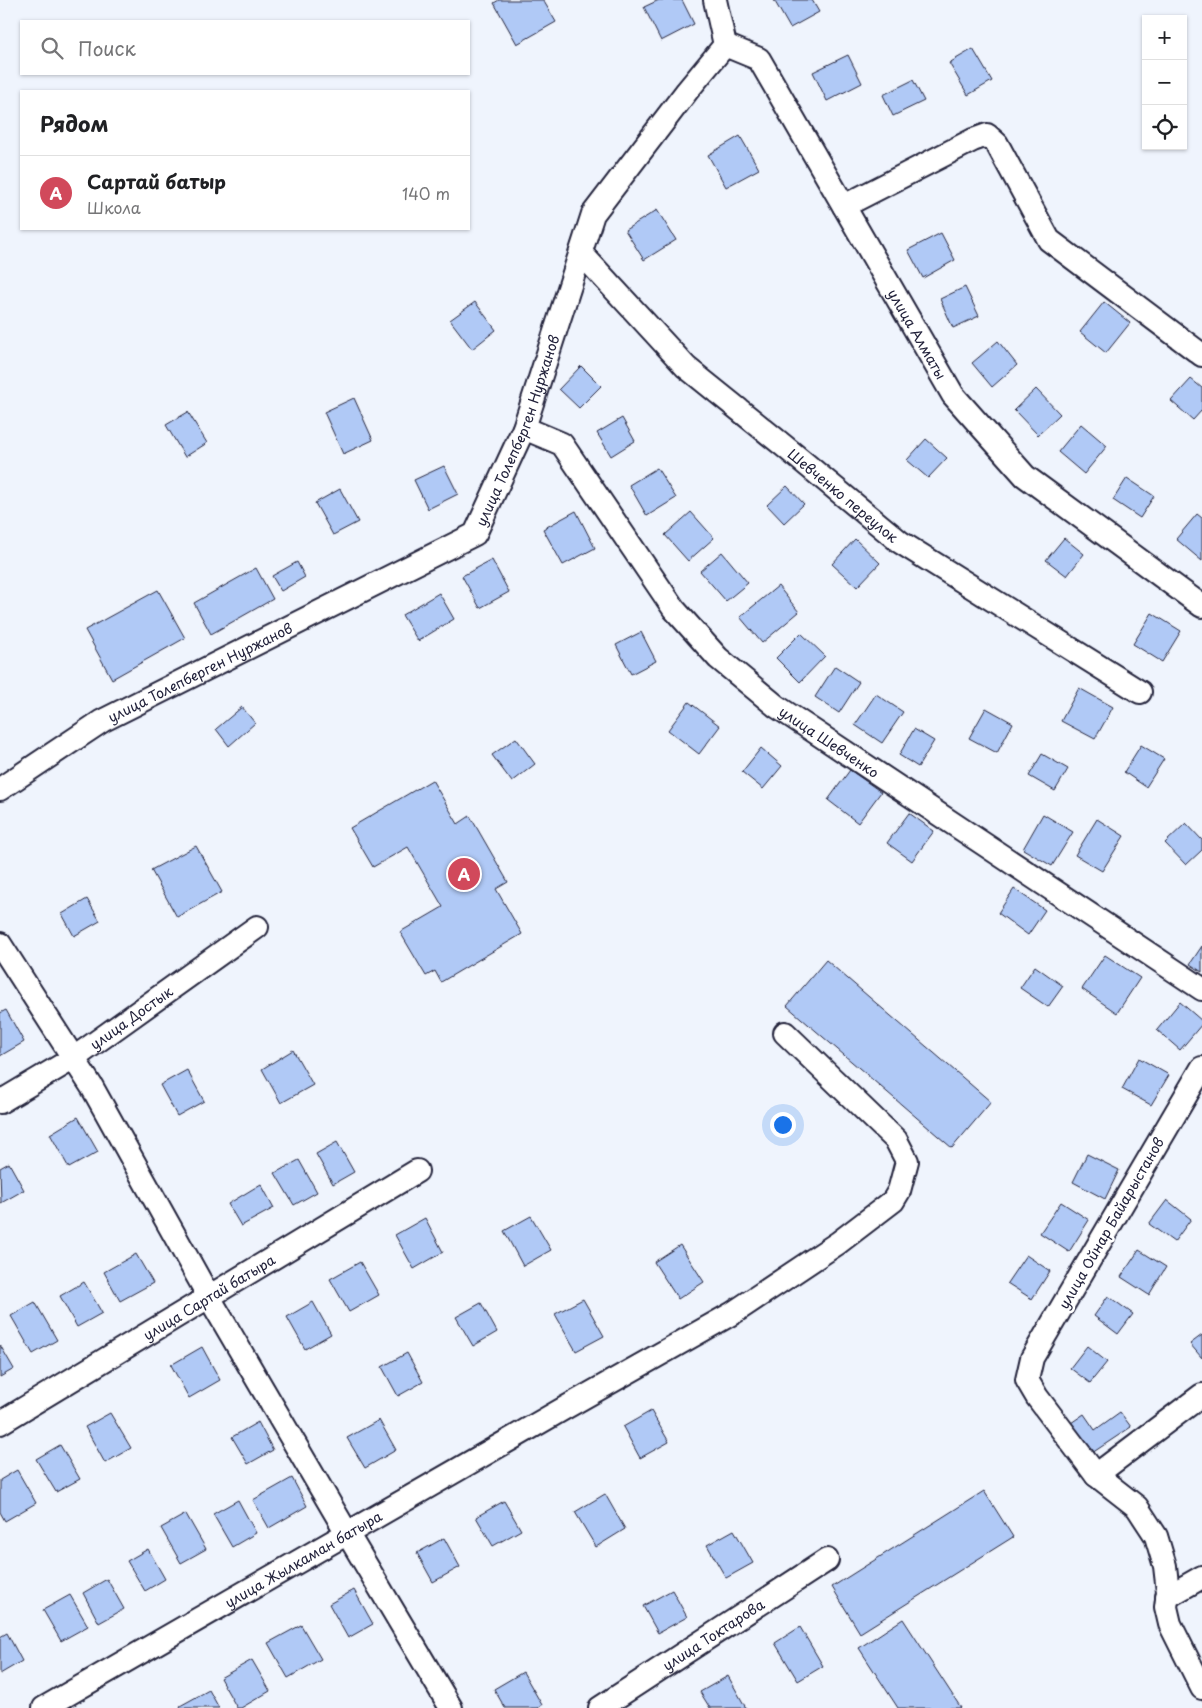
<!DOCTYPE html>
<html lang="ru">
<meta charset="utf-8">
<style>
:root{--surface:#fff;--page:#f2f2f2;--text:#202124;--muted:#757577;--line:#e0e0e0;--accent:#d1495b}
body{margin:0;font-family:"Playpen Sans",sans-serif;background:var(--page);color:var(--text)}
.controls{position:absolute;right:15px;top:15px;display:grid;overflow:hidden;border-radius:0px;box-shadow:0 1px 4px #0004}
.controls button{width:45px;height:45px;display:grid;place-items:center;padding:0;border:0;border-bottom:1px solid var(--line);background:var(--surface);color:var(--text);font:25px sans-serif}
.you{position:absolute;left:782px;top:1124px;width:18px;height:18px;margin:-12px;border:4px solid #fff;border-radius:50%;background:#1a73e8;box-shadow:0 0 0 8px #1a73e833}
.badge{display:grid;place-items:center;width:32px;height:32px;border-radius:50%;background:var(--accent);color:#fff;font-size:16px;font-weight:700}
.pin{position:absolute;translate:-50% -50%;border:2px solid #fff;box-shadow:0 1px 5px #0006}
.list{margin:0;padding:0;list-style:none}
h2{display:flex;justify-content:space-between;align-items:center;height:65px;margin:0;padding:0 20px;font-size:21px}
h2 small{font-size:16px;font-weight:400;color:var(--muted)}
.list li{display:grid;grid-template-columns:32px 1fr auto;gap:15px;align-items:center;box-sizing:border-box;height:75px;padding:0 20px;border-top:1px solid var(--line)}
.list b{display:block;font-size:19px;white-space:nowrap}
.list p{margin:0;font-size:16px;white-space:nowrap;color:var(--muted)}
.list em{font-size:16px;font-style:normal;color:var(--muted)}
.icon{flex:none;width:28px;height:28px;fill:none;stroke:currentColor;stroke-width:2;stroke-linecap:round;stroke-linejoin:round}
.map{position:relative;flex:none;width:1202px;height:1708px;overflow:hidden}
.search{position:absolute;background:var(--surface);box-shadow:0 1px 4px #0004;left:20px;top:20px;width:450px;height:55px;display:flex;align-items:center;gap:12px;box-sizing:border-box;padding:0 18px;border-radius:0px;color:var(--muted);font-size:19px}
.panel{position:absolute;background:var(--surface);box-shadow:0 1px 4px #0004;left:20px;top:90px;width:450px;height:140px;border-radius:0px}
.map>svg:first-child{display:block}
.building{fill:#b0c9f6;stroke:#22223b}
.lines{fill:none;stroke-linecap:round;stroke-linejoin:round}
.street-casing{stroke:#22223b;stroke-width:26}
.street{stroke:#fff;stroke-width:22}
.labels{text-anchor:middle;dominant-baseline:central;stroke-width:5;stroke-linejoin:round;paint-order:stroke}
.street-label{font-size:14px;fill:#22223b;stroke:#fff}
</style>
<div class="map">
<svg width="1202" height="1708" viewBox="0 0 1202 1708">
<rect width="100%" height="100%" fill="#eff4fd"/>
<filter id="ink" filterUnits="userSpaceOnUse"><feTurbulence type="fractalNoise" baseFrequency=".02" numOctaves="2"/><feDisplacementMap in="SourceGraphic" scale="10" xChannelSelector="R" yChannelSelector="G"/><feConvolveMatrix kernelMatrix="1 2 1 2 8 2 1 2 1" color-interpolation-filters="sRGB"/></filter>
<g filter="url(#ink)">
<!-- building -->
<g class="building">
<path d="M499 0H543L556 22 517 44 494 3Z"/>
<path d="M659 0H682L694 24 661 41 644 7Z"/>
<path d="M774 0H812L819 12 790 28Z"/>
<path d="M973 49 992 81 968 95 949 63Z"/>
<path d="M848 55 862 83 827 101 813 72Z"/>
<path d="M913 80 924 101 893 116 883 95Z"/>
<path d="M740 136 759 169 726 187 708 155Z"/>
<path d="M657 210 676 240 644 260 625 230Z"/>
<path d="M941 233 955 260 923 278 908 250Z"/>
<path d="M965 287 979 316 953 328 940 299Z"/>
<path d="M475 302 496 330 472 349 450 320Z"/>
<path d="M1104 302 1130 323 1106 353 1080 332Z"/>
<path d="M998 341 1017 365 992 387 972 363Z"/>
<path d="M581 366 601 386 579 408 559 389Z"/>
<path d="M1191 379 1202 388V410L1193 420 1171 401Z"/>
<path d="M1036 389 1060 414 1038 435 1014 410Z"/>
<path d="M354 398 373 440 343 454 324 412Z"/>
<path d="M188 412 207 443 185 457 166 425Z"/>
<path d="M622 418 635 441 611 456 597 433Z"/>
<path d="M1081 424 1107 446 1084 474 1058 452Z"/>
<path d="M926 439 947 458 928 478 907 460Z"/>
<path d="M444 466 458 494 428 509 414 480Z"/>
<path d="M657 468 676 498 647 516 629 485Z"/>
<path d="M1127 478 1154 496 1140 518 1113 500Z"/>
<path d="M787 486 804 504 784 523 767 505Z"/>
<path d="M340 489 358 522 333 535 315 503Z"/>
<path d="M576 511 595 548 563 565 543 529Z"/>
<path d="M691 512 714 538 688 561 665 535Z"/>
<path d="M1197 514 1202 518V561L1176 539Z"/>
<path d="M1064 538 1084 554 1067 576 1046 560Z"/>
<path d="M855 539 880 563 857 587 832 564Z"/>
<path d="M722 552 748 583 726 601 700 571Z"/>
<path d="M492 560 509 592 480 608 462 576Z"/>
<path d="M297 562 305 577 281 591 272 576Z"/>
<path d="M256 568 273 599 211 634 194 603Z"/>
<path d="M778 586 799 612 762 643 740 617Z"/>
<path d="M158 590 185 638 112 679 85 630Z"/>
<path d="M439 593 454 619 418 641 402 615Z"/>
<path d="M1152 613 1181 631 1162 662 1133 644Z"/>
<path d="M641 632 656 661 631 674 616 645Z"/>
<path d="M801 633 825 656 800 682 776 658Z"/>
<path d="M835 666 859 682 839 713 815 697Z"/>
<path d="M1079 688 1113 707 1095 739 1061 721Z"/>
<path d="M876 694 903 712 882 743 855 725Z"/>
<path d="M689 702 720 726 699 754 668 730Z"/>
<path d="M242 707 255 723 229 746 216 729Z"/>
<path d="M986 708 1013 723 997 753 969 738Z"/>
<path d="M914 729 934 741 918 767 899 755Z"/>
<path d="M516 738 535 764 512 782 492 755Z"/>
<path d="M1141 745 1164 759 1146 787 1124 772Z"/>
<path d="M761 748 782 766 763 789 742 772Z"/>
<path d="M1042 754 1068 769 1055 791 1029 776Z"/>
<path d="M850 770 881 792 858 823 828 800Z"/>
<path d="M432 780 458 824 470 816 508 882 496 889 522 934 441 982 435 971 426 976 400 932 443 907 408 847 373 867 350 828Z"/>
<path d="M909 813 934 831 912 861 887 843Z"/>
<path d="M1043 814 1073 832 1052 866 1023 849Z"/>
<path d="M1097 819 1124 836 1102 871 1075 855Z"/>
<path d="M1186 823 1202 840V850L1186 865 1165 843Z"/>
<path d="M196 846 222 892 177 917 151 870Z"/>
<path d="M1014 889 1045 910 1028 935 998 913Z"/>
<path d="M87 899 100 921 74 936 62 914Z"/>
<path d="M1202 946V972L1190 964Z"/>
<path d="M1105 955 1140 978 1117 1013 1082 989Z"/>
<path d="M826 960 991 1102 952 1148 787 1006Z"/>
<path d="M1035 966 1063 986 1048 1007 1020 988Z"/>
<path d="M1180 1002 1202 1021V1024L1180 1050 1157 1030Z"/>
<path d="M6 1010 24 1042 0 1056V1013Z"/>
<path d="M293 1050 313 1085 281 1103 262 1069Z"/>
<path d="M1139 1058 1169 1075 1151 1105 1122 1089Z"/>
<path d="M187 1070 204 1101 177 1116 160 1085Z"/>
<path d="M78 1117 98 1152 69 1168 50 1134Z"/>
<path d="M337 1142 354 1172 333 1184 316 1154Z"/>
<path d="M1087 1154 1119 1170 1105 1199 1073 1182Z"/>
<path d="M299 1160 317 1192 294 1205 275 1173Z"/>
<path d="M9 1163 24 1190 1 1203 0 1168Z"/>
<path d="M261 1184 274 1208 241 1226 228 1204Z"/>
<path d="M1167 1200 1191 1219 1174 1242 1149 1224Z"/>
<path d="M1061 1202 1089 1220 1069 1252 1040 1233Z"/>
<path d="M531 1216 551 1250 523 1266 504 1231Z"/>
<path d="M425 1218 443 1252 414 1269 395 1235Z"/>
<path d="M680 1245 704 1282 678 1299 654 1262Z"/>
<path d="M1139 1250 1166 1267 1149 1295 1121 1277Z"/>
<path d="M136 1254 153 1283 120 1301 104 1272Z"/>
<path d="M1026 1255 1050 1271 1032 1299 1007 1283Z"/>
<path d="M360 1262 379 1295 349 1312 330 1279Z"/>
<path d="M84 1282 102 1313 77 1327 60 1296Z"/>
<path d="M1108 1296 1133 1314 1118 1334 1094 1316Z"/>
<path d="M583 1299 604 1336 576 1351 555 1314Z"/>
<path d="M35 1302 57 1340 33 1354 11 1316Z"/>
<path d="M313 1302 331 1334 305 1349 287 1317Z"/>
<path d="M481 1303 497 1332 473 1346 456 1317Z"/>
<path d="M1202 1335V1358L1190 1344Z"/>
<path d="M0 1345 14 1369 0 1377Z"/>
<path d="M1087 1346 1107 1362 1090 1383 1070 1368Z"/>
<path d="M202 1347 220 1380 189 1398 171 1365Z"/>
<path d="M407 1353 423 1382 398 1396 382 1367Z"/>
<path d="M651 1411 669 1442 640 1458 623 1427Z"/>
<path d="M1120 1412 1131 1427 1092 1453 1071 1423 1084 1414 1095 1430Z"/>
<path d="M110 1413 131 1448 105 1463 85 1427Z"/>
<path d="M379 1420 396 1450 365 1468 347 1438Z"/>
<path d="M258 1422 273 1450 248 1464 232 1437Z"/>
<path d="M60 1445 80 1479 56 1492 36 1459Z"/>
<path d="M17 1470 36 1503 5 1521 0 1512V1480Z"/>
<path d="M292 1478 307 1506 269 1528 253 1500Z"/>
<path d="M984 1491 1013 1537 860 1633 832 1587Z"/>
<path d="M605 1494 625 1529 596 1547 575 1512Z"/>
<path d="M238 1500 256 1533 232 1547 213 1514Z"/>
<path d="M504 1501 521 1530 493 1546 476 1517Z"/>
<path d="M186 1514 206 1549 181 1563 161 1528Z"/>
<path d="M734 1530 753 1563 726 1578 707 1545Z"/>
<path d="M444 1538 460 1567 433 1582 417 1553Z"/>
<path d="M148 1549 165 1579 145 1591 127 1561Z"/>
<path d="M107 1579 124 1609 99 1623 83 1593Z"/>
<path d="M354 1590 373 1624 348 1638 329 1604Z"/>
<path d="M672 1590 687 1617 658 1633 643 1606Z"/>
<path d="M70 1595 88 1626 61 1641 43 1610Z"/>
<path d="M903 1619 961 1708H898L859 1648Z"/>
<path d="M301 1625 321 1659 288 1678 268 1643Z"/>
<path d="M800 1627 823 1666 798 1681 775 1643Z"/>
<path d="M7 1633 22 1661 0 1674V1637Z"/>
<path d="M252 1660 270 1691 241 1708H237L220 1678Z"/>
<path d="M523 1672 542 1705 538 1708H505L494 1689Z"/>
<path d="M728 1676 746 1708H710L700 1692Z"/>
<path d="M209 1690 219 1708H181L180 1706Z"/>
</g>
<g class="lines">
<!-- street casing -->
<g class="street-casing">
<g id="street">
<path d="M715 0 725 45"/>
<path id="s1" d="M725 45 759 59 953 395 1025 476 1202 606"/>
<path d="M844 206 973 140 987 135 997 144 1049 240 1202 355"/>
<path id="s2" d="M581 253 686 367 784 446 900 542 1140 692"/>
<path id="s3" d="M524 428 562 444 674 609 718 658 776 706 1202 989"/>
<path id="s4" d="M0 789 102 721 475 534 524 428 593 214 687 91 725 45"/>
<path d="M0 944 92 1087 209 1297 347 1533 451 1708"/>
<path d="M1202 1068 1032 1358 1027 1380 1037 1397 1096 1475 1137 1507 1156 1536 1165 1566 1168 1592 1166 1607 1170 1624 1202 1688"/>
<path id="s5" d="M0 1102 74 1058 257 927"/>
<path id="s6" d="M0 1423 417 1171"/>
<path d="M1096 1475 1202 1395"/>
<path d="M1167 1597 1202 1577"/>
<path id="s7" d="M44 1708 563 1409 733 1313 838 1243 893 1201 899 1191 907 1161 896 1140 785 1033"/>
<path id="s8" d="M600 1708 827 1560"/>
</g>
</g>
<!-- street -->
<use href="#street" class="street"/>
</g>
</g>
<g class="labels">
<!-- street labels -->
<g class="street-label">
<text stroke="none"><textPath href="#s1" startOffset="354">улица Алматы</textPath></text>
<text stroke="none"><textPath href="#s4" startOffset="652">улица Толепберген Нуржанов</textPath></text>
<text stroke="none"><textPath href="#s2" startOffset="358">Шевченко переулок</textPath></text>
<text stroke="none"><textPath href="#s4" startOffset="232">улица Толепберген Нуржанов</textPath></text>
<text stroke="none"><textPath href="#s3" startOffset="446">улица Шевченко</textPath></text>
<text stroke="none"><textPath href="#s5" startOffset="156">улица Достык</textPath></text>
<text transform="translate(1111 1223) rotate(-60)">улица Ойнар Байарыстанов</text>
<text stroke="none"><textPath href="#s6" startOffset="244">улица Сартай батыра</textPath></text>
<text stroke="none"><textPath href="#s7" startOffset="299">улица Жылкаман батыра</textPath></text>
<text stroke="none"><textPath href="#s8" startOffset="135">улица Токтарова</textPath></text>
</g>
</g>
</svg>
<div class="controls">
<button>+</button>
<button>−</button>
<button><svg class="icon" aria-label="locate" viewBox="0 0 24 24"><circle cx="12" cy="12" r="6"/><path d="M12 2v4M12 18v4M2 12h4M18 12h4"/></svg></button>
</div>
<div class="you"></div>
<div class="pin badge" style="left:464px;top:874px">A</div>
<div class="search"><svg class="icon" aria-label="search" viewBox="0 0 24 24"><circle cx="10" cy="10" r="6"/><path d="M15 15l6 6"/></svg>Поиск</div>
<section class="panel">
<h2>Рядом<small></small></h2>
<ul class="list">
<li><span class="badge">A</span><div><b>Сартай батыр</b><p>Школа</p></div><em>140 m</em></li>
</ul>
</section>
</div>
